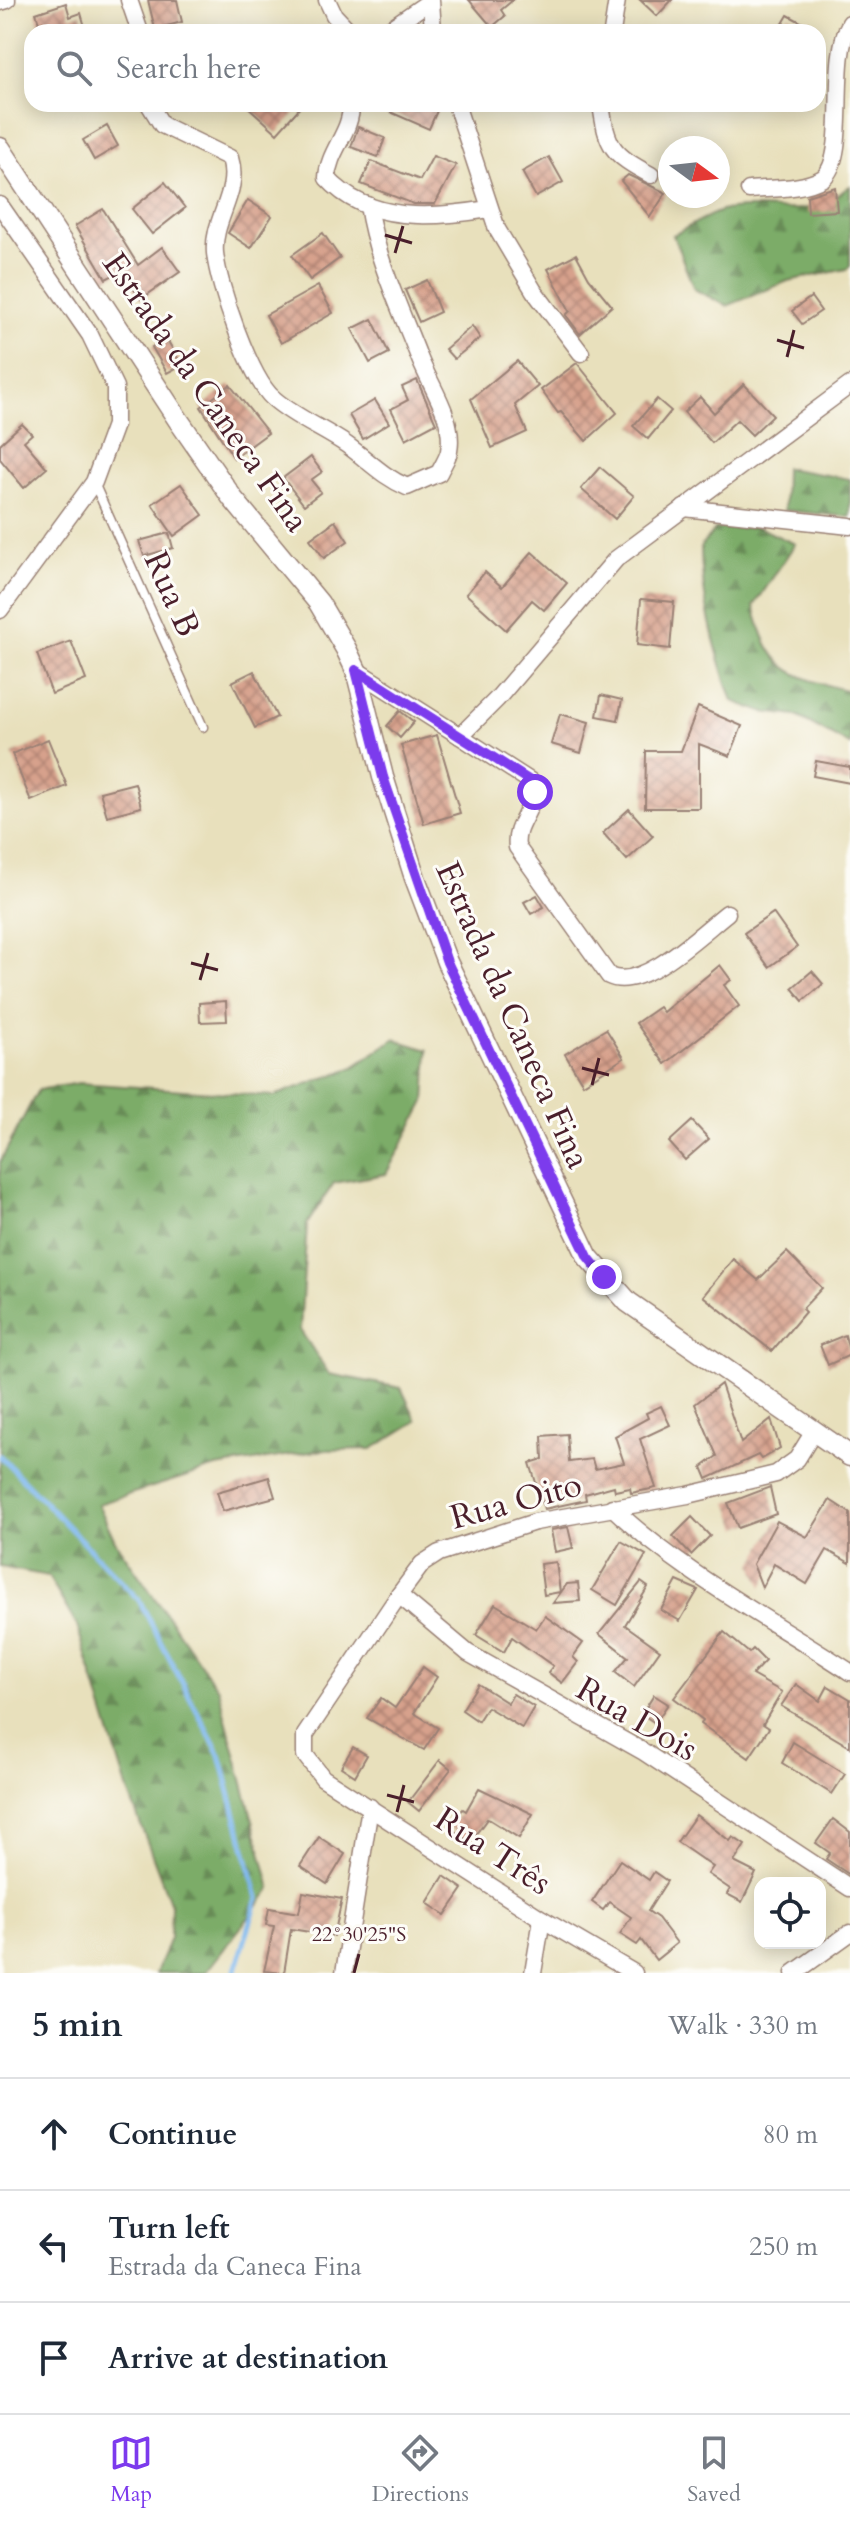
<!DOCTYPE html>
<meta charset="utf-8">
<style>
:root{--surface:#fff;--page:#f6f6f7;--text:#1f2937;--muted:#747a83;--line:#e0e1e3;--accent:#7c3aed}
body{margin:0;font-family:Cardo,serif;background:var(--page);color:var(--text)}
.controls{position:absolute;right:24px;bottom:24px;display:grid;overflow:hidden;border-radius:16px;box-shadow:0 4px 20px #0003}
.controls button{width:72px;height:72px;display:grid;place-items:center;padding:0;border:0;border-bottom:2px solid var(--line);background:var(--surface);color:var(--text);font:40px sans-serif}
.compass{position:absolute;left:658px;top:136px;width:72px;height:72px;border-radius:50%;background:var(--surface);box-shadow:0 4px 20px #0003;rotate:105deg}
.stop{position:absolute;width:24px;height:24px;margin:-18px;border:6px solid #7c3aed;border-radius:50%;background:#fff}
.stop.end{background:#7c3aed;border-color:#fff;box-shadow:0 2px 8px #0008}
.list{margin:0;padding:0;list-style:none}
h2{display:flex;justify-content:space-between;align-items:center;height:104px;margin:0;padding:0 32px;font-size:34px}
h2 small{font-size:26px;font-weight:400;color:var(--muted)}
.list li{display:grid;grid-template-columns:52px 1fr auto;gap:24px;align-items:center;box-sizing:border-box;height:112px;padding:0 32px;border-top:2px solid var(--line)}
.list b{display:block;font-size:30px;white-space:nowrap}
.list p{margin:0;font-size:26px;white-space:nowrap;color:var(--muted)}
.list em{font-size:26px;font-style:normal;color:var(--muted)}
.icon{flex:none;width:44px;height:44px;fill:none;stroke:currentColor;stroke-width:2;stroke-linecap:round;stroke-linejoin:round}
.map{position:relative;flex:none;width:850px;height:1973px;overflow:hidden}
.search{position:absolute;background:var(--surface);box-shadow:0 4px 20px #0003;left:24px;right:24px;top:24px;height:88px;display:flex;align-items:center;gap:20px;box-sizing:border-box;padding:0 28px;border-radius:24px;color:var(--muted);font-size:30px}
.sheet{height:440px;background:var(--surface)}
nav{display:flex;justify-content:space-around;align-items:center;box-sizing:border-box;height:112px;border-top:2px solid var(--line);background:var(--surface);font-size:22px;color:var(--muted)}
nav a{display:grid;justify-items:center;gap:4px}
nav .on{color:var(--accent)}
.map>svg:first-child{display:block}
.forest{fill:url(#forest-firs);stroke:#62664a;stroke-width:2}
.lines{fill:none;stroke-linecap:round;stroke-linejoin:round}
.stream{stroke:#7db7ee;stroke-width:5}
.building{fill:url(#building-cross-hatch)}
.service-casing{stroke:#998074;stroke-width:11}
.minor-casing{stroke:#998074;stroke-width:19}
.tertiary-casing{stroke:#998074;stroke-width:23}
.service{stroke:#fff;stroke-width:8}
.minor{stroke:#fff;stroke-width:16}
.tertiary{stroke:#fff;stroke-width:20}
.route{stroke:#7c3aed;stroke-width:10}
.ticks{fill:none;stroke:#4a1f2b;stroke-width:3}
.labels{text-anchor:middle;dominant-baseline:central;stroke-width:6;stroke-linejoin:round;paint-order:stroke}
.street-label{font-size:34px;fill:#4a1f2b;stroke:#fdfcf7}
.ticks-label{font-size:20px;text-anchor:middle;fill:#4a1f2b;stroke:#fdfcf7;stroke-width:6;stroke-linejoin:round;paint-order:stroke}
</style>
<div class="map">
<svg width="850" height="1973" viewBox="0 0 850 1973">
<defs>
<pattern id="forest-firs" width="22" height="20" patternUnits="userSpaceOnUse" patternTransform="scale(2)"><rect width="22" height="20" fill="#7bac68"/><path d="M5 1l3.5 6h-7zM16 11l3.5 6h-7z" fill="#678b56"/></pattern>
<pattern id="building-cross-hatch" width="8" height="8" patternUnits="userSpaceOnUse" patternTransform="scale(2)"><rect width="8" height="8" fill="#d7a18c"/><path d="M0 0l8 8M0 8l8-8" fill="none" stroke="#b08373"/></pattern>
</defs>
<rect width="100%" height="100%" fill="#fdfcf7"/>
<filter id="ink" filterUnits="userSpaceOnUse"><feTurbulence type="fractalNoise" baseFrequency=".0125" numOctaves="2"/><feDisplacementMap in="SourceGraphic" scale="16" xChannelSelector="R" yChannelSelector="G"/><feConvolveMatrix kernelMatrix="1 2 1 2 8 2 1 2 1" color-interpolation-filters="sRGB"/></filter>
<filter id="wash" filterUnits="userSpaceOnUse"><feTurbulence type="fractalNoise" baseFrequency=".006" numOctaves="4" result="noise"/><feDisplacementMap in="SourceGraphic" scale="32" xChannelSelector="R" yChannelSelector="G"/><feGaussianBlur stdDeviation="1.8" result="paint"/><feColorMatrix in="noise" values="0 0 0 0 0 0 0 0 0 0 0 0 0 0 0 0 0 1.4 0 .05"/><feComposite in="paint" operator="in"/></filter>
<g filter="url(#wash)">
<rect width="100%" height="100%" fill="#e8e0bc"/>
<!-- forest -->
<g class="forest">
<path d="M850 186V266L847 269 788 281 727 306 694 289 673 235C690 227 712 211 731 209 781 203 803 224 850 186Z"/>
<path d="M785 468 850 479V517L784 510Z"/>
<path d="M758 527 795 544 754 606C770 670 789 676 850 691V745L797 716 762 712 733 701C715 651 701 599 701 546L715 529Z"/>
<path d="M394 1039 428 1050 425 1102 386 1174 334 1183 307 1224 300 1330 329 1374 401 1388 417 1421 372 1449 323 1450 216 1467 98 1504 115 1541 218 1689 271 1889 205 1973H156L170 1938 171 1905 128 1791 77 1626 48 1576 0 1567V1162L38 1090 79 1083 274 1096 352 1068Z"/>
</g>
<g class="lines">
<!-- stream -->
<path class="stream" d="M0 1456 139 1600 220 1755 258 1898 235 1973"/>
</g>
<g id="blocks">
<!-- building -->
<g class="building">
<path d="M148 0H177L182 22 155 29Z"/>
<path d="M469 0H513L501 10 505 16 492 27Z"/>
<path d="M640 0H672L657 16Z"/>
<path d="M66 3 70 17 81 13 85 27 71 32H42L36 13Z"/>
<path d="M788 15 819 32H778Z"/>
<path d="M245 104H303L277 133Z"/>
<path d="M372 104H440L429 129Z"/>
<path d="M107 126 118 146 94 160 83 140Z"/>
<path d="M358 127 385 138 378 157 351 147Z"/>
<path d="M433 156 456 165 435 204H414L361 184 371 161 420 180Z"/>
<path d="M549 157 563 182 536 197 522 172Z"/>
<path d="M628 175 666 193 650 217 621 181Z"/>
<path d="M165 182 185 208 152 234 132 209Z"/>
<path d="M835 187 837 211 808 213 807 196Z"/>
<path d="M248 200 272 216 251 248 228 233Z"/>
<path d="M103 209 138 265 162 247 180 272 141 299 121 271 106 279 75 226Z"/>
<path d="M323 233 340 258 310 280 292 255Z"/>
<path d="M576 254 589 278 612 306 580 334 566 315 570 311 548 269Z"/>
<path d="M427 280 440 312 419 322 405 290Z"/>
<path d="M318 286 333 313 281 343 266 315Z"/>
<path d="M811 297 821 311 802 324 792 311Z"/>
<path d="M372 319 389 353 370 363 352 329Z"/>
<path d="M472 326 480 338 454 359 445 349Z"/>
<path d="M166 338 182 365 167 373 152 347Z"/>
<path d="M517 361 538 386 515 405 527 432 492 448 471 399Z"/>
<path d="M577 363 617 413 586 441 561 412 558 413 541 390Z"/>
<path d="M417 380 436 423 406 439 391 409 408 400 402 387Z"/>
<path d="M744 384 773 415 752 435 737 420 712 443 684 412 700 397 714 413Z"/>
<path d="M230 385 268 433 234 458 201 407Z"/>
<path d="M657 399 671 411 648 439 633 426Z"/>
<path d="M375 400 389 423 363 439 349 415Z"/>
<path d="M22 424 32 434 24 441 47 468 24 488 0 459V444Z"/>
<path d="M311 457 322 472 311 480 321 492 304 505 283 478Z"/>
<path d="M600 467 634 496 615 519 581 489Z"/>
<path d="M181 484 203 515 174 536 152 504Z"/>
<path d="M335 521 348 541 324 558 310 539Z"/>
<path d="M169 533 173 548 144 556 139 541Z"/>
<path d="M532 552 567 583 544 610 532 600 506 630 466 594 485 572 502 587Z"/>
<path d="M641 599 674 602 670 649 637 645Z"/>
<path d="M71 641 86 680 52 694 37 654Z"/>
<path d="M254 671 277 717 255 728 232 682Z"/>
<path d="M601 695 622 700 618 720 597 716Z"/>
<path d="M698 707 742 726 730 756 699 744V808H645L646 751H681Z"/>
<path d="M400 711 414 722 400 738 387 726Z"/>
<path d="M560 714 589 722 581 753 551 744Z"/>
<path d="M437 735 460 813 424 824 401 745Z"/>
<path d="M48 739 67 786 31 801 12 754Z"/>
<path d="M816 761 850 767V783L813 776Z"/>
<path d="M135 783 141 807 107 816 100 792Z"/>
<path d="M629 809 653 836 627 860 603 833Z"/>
<path d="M537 895 544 907 531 914 524 902Z"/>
<path d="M773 913 797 947 769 967 744 933Z"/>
<path d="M720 965 731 980 724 985 739 1006 665 1064 636 1023 659 1007 663 1012Z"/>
<path d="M812 971 823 984 803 1001 792 988Z"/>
<path d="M226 1001 227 1021 200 1022 199 1003Z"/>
<path d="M606 1029 624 1058 583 1084 565 1054Z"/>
<path d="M692 1121 709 1139 685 1160 669 1142Z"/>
<path d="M787 1252 822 1288 802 1309 805 1312 772 1351 703 1296 733 1259 758 1280Z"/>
<path d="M845 1335 850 1355 828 1365 820 1345Z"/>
<path d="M721 1384 741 1443 771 1419 780 1448 761 1459 758 1455 707 1479 702 1467 717 1456 695 1404Z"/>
<path d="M661 1406 670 1425 640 1439 656 1488 631 1493 630 1488 615 1491 614 1486 585 1494 586 1500 544 1509 530 1463 543 1459 542 1436 567 1434 569 1462 592 1459 595 1469 624 1463 615 1436 648 1418 646 1413Z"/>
<path d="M269 1477 275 1497 223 1511 217 1492Z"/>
<path d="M770 1487 776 1514 738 1528 728 1503Z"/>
<path d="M830 1500 850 1513V1563L827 1550 807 1584 774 1564 762 1587 753 1564 777 1521 807 1537Z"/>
<path d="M692 1517 710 1536 691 1555 673 1536Z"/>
<path d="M568 1527 573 1548 555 1552 551 1530Z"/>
<path d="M621 1541 646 1555 617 1605 592 1590Z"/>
<path d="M556 1562 560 1592 544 1595 540 1564Z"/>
<path d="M677 1581 698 1590 680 1621 661 1610Z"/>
<path d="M641 1582 648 1587 625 1625 660 1650 634 1687 615 1672 628 1657 599 1634Z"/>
<path d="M578 1583 580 1601 553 1603 567 1584Z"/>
<path d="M495 1604 536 1629 545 1616 583 1643 573 1657 578 1662 562 1683 548 1672 553 1666 512 1637 504 1652 476 1635Z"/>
<path d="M724 1632 749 1653 753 1649 765 1661 752 1675 782 1692 763 1724 769 1728 749 1758 701 1724 703 1720 674 1698Z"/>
<path d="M423 1667 437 1677 414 1713 438 1728 424 1750 367 1718 381 1698 395 1708Z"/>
<path d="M478 1684 508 1703 513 1694 534 1707 522 1728 487 1707 478 1721 462 1710Z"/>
<path d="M796 1684 820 1701 828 1686 850 1699V1747L781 1706Z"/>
<path d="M654 1695 668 1704 655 1723 642 1714Z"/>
<path d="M793 1742 845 1774 832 1794 782 1763Z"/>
<path d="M353 1747 367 1755 355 1776 341 1767Z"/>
<path d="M440 1760 451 1769 419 1811 408 1802Z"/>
<path d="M479 1788 533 1814 519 1838 490 1820 487 1819 470 1842 449 1827 463 1809 466 1811Z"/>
<path d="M696 1815 730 1841 733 1837 745 1845 734 1862 756 1873 742 1902 727 1894 730 1889 708 1874 713 1867 677 1842Z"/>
<path d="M833 1819 850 1832V1875L826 1859 830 1853 816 1843Z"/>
<path d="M319 1837 345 1854 327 1884 300 1866Z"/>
<path d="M620 1860 649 1880 654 1872 667 1881 648 1911 658 1918 677 1943 656 1960 641 1940 637 1945 620 1934 631 1917 609 1902 603 1910 592 1902Z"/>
<path d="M444 1876 463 1889 445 1915 427 1903Z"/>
<path d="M303 1892 342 1899 334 1936 291 1929 284 1973 264 1971 274 1926 266 1925 269 1908 299 1913Z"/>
</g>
</g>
</g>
<g filter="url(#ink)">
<use href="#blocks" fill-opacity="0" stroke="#998074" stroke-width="2"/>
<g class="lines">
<!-- service casing -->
<g class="service-casing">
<path id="service" d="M94 483 203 727"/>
</g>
<!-- minor casing -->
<g class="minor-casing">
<g id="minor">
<path d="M129 0 140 32"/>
<path d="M327 0 334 15 350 32"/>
<path d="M431 0 433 32"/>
<path d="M0 2 7 0"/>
<path d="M385 32 430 1"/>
<path d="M612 32 617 0"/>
<path d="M149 104 162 125 230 158C241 192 212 219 215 253 218 285 250 379 274 399 296 418 324 429 347 445 368 460 383 477 407 487L439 473C442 466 448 458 449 451 455 418 430 386 419 357 400 308 376 258 368 205"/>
<path d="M351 104C352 132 328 151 327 178 369 224 434 218 489 209"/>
<path d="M456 104 497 229 534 291 581 353"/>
<path d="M601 104C607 148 612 154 651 175"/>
<path d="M749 190C773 188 802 190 823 178 850 156 828 61 850 23"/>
<path d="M0 205 90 335 115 387V425L94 482 0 610"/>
<path d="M684 508 850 526"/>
<path d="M356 670 460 736 497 699 616 559 850 385"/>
<path d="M460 736 530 781C541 807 513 821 517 847L609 976C642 992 700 934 727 913"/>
<path d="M612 1507C682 1574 770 1619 850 1672"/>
<path d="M399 1595 468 1653 644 1752 850 1888"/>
<path d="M344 1973 370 1807"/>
<path d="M533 1973 542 1919"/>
<path d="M634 1973 542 1919 323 1778 305 1755V1735L399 1595 422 1564 439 1553 535 1522 688 1495 776 1474 797 1459 813 1433"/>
<path d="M794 1973 850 1933"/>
</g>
</g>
<!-- tertiary casing -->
<g class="tertiary-casing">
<path id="tertiary" d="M0 148 179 421 233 499 319 603 346 649 356 670 383 777 415 878 447 962 588 1257 628 1302 850 1456"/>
</g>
<!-- service -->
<use href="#service" class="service"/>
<!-- minor -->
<use href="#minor" class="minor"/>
<!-- tertiary -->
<use href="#tertiary" class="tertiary"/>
</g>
</g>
<g class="lines" filter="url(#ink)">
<!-- route -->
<path class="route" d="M535 792 530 781 356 670 383 777 447 962 588 1257 604 1277"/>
</g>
<!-- ticks -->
<path class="ticks" d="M385 235 412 243M395 253 403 226M777 340 804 348M787 357 794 330M191 963 218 970M200 980 208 953M582 1068 609 1075M592 1085 599 1058M387 1795 414 1802M397 1812 404 1785M354 1973 359 1954"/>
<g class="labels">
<!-- street labels -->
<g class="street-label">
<text transform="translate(206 392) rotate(55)">Estrada da Caneca Fina</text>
<text transform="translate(172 594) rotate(66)">Rua B</text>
<text transform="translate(513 1015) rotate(66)">Estrada da Caneca Fina</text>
<text transform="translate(516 1501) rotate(-15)">Rua Oito</text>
<text transform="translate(637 1719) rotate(30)">Rua Dois</text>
<text transform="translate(493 1851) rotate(33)">Rua Três</text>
</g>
</g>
<g class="ticks-label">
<text x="359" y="1941">22°30'25"S</text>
</g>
</svg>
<div class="controls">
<button><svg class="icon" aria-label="locate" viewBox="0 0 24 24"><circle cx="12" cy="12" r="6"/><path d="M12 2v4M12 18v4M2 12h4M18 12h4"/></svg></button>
</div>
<svg class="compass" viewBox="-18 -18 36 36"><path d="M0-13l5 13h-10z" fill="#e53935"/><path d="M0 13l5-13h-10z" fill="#747a83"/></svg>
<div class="stop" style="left:535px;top:792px"></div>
<div class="stop end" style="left:604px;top:1277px"></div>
<div class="search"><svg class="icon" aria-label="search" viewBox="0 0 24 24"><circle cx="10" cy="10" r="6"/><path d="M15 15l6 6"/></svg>Search here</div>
</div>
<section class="sheet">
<h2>5 min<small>Walk · 330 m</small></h2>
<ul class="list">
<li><svg class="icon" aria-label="ahead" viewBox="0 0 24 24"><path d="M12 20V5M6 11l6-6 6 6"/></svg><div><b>Continue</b></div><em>80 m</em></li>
<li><svg class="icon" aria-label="left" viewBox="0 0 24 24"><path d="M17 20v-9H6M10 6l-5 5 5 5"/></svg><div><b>Turn left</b><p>Estrada da Caneca Fina</p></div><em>250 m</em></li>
<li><svg class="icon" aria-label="arrive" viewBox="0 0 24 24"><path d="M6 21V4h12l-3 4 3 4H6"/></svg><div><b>Arrive at destination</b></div></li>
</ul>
</section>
<nav>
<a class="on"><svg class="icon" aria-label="map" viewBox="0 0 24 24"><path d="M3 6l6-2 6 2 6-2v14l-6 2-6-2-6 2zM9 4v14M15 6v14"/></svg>Map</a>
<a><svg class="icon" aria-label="directions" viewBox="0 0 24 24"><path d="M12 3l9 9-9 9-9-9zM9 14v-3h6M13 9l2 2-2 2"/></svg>Directions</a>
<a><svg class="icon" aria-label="saved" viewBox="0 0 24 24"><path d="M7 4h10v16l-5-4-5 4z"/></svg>Saved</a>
</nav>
